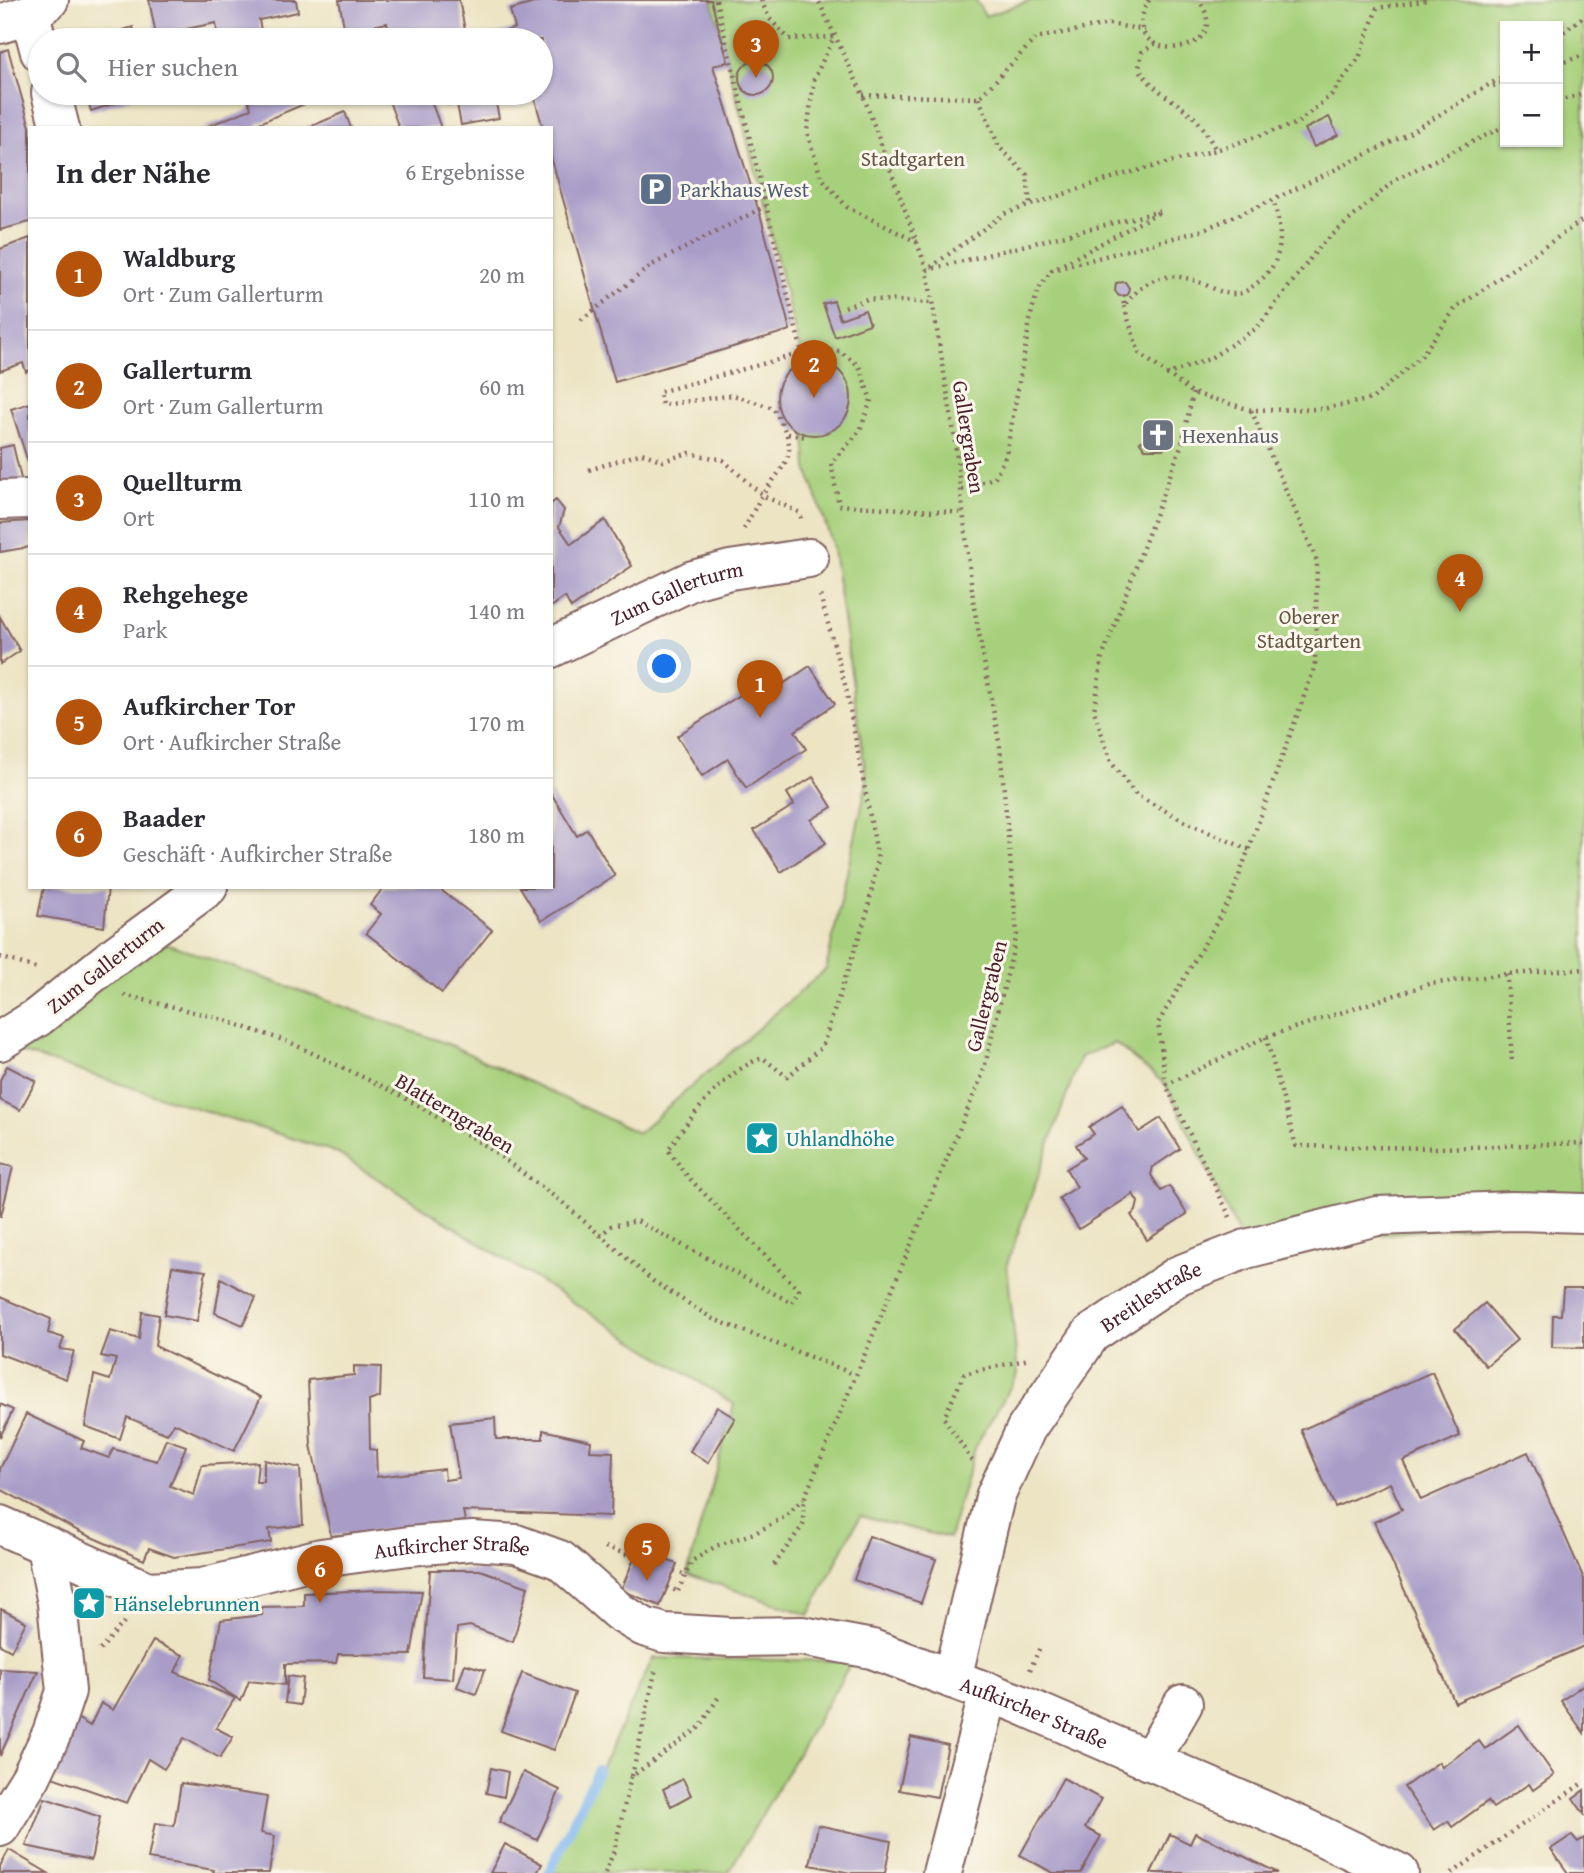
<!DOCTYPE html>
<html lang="de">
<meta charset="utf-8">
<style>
:root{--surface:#fff;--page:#f2f2f3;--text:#2b2b33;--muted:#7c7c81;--line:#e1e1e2;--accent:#b45309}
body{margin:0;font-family:"Gentium Book Plus",serif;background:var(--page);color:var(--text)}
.controls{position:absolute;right:21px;top:21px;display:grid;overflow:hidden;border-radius:0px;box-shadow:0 2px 5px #0004}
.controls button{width:63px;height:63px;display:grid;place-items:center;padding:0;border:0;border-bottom:2px solid var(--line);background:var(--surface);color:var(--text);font:35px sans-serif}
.you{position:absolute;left:665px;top:667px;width:24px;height:24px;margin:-18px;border:5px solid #fff;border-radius:50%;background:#1a73e8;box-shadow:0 0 0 10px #1a73e833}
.badge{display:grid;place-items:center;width:46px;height:46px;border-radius:50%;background:var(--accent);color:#fff;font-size:23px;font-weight:700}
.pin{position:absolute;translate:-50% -58px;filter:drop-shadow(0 2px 4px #0008)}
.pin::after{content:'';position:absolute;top:37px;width:24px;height:21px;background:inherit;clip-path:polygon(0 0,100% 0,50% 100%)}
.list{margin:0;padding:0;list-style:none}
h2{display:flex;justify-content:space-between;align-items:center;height:91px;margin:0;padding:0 28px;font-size:30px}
h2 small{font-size:23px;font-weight:400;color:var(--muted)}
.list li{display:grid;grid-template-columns:46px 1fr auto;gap:21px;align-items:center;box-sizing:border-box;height:112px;padding:0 28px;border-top:2px solid var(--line)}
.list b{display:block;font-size:26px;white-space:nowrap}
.list p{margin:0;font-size:23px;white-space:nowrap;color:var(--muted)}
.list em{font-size:23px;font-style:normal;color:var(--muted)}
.icon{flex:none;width:38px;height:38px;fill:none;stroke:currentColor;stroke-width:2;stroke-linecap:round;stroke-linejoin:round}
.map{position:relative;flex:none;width:1584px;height:1873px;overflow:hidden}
.search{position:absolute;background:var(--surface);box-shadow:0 2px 5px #0004;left:28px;top:28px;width:525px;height:77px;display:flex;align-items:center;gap:18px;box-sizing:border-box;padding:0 24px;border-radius:38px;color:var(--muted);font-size:26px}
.panel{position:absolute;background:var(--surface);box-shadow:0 2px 5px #0004;left:28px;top:126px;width:525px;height:763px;border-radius:0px}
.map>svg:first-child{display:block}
.green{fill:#a7d07c;stroke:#787854;stroke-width:2;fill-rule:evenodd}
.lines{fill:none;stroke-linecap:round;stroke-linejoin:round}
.stream{stroke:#80b7f0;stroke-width:10}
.building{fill:#a99dc8}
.minor-casing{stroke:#836461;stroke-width:42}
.path{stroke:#836461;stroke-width:4.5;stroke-dasharray:2 5;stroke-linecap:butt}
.minor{stroke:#fff;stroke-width:38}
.minor-bridge-casing{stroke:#836461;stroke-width:42;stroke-linecap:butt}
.minor-bridge{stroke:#fff;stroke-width:38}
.labels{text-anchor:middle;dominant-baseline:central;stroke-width:6;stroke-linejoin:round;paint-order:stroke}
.park-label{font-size:21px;fill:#665443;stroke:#fbf7ec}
.service-label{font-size:21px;fill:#4e5e75;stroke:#fbf7ec;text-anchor:start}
.worship-label{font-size:21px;fill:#5b616d;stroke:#fbf7ec;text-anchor:start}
.street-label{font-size:21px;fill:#4a1f2b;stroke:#fbf7ec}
.culture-label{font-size:21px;fill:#0d838f;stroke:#fbf7ec;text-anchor:start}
</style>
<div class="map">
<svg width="1584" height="1873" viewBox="0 0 1584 1873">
<rect width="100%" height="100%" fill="#fbf7ec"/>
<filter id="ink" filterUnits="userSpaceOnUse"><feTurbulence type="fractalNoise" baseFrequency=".0143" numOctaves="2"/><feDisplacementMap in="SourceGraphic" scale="14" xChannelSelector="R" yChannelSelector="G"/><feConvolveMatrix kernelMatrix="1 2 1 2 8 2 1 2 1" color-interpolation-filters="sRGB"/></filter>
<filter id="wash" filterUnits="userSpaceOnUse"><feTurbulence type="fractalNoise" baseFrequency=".00686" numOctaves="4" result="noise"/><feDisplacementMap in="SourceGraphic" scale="28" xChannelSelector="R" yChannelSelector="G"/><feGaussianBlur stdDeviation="1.57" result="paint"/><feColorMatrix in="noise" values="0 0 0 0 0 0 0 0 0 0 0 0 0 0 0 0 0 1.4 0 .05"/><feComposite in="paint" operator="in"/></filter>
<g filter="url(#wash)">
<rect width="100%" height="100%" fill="#ede4c4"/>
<!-- green -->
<g class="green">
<path d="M712 0H976L985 16 1032 0H1584V1213L1246 1249 1166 1085 1115 1043 1080 1057 1007 1264 1018 1374 976 1445 949 1538 860 1516 809 1615 687 1574 734 1404 335 1152 10 1049 155 939 448 1044 638 1133 826 969 867 782 832 543 807 468 801 355ZM1505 26H1558V142H1505Z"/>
<path d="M653 1658 852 1661 728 1873H552Z"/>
</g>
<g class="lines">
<!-- stream -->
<path class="stream" d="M549 1873 598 1770"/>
</g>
<g id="blocks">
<!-- building -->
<g class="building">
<path d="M149 0H296L298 12 259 20 263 40H218L216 23 156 35Z"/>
<path d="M339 0H459L467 40H391L387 23 345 32Z"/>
<path d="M544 0H711L728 62 713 66 762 221 790 330 615 382 551 157V128H543L533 93H541V40H496L494 35 515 28 510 10Z"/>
<path d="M133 27 137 40H91Z"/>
<path d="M314 34 315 40H285V39Z"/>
<path d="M8 49 30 127V222L0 230V52Z"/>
<circle cx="756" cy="78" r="17"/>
<path d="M86 93H147L91 111Z"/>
<path d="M246 93H330L257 124 258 128H203L251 109Z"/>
<path d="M386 93H428L441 128H399Z"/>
<path d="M445 93H494L499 118 461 125 457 104 447 105Z"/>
<path d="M345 112 351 128H307Z"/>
<path d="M1329 117 1338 135 1314 147 1305 129Z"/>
<path d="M30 238V370L26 372 23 363 0 371V249Z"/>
<path d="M1125 282 1129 288 1127 295 1119 296 1115 291 1116 283Z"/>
<path d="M834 301 840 319 865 310 870 324 835 337 823 304Z"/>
<circle cx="814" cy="398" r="37"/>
<path d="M30 403V465H29L11 409Z"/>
<path d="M1161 429 1171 443 1163 449H1145L1140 442Z"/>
<path d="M13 445 22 483 0 487V448Z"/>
<path d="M556 500 564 510 559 527 571 544 605 520 632 566 571 608 565 597 551 607V504Z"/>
<path d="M29 521 30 547 0 552V523Z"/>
<path d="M0 617 20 651 0 664Z"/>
<path d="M810 666 835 704 795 731 806 749 746 788 728 759 702 776 677 736 757 684 765 696Z"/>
<path d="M813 777 832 807 811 820 826 843 781 872 754 830 794 805 787 793Z"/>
<path d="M551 793 577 836 587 829 615 876 541 921 520 887H551Z"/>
<path d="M44 887H108L104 927 38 916Z"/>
<path d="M384 887H437L492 930 442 993 366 933 381 914 370 905Z"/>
<path d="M7 1066 36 1081 20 1110 0 1100V1080Z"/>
<path d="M1122 1106 1139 1132 1161 1118 1180 1149 1153 1167 1151 1175 1161 1191 1169 1186 1187 1214 1147 1240 1131 1215 1136 1211 1138 1202 1133 1194 1079 1229 1059 1198 1077 1187 1066 1169 1084 1158 1076 1145 1094 1134 1089 1127Z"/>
<path d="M0 1164 13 1167 1 1216H0Z"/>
<path d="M172 1266 206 1271 197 1321 164 1315Z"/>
<path d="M221 1278 256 1298 243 1325 215 1313Z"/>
<path d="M1563 1288H1584V1348L1552 1347 1553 1315H1561Z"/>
<path d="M0 1297 51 1319 48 1333 64 1338 60 1349 74 1351 66 1379 0 1354Z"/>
<path d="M1485 1303 1517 1340 1486 1366 1455 1329Z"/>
<path d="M142 1312 159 1315 155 1346 261 1397 234 1451 174 1423 167 1434 127 1417 120 1439 85 1426 94 1375 110 1380 116 1359 101 1356 110 1331 139 1339Z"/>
<path d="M354 1366 381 1367 380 1397 369 1401 370 1449 376 1450 377 1477 444 1469 445 1480 459 1478 450 1423 495 1418 496 1439H543V1430L591 1441 590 1451 613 1452 611 1516 463 1511 465 1521 331 1536 311 1445 308 1380 354 1375Z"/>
<path d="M1432 1372 1460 1436 1403 1461 1421 1500 1528 1452 1584 1579V1646L1455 1703 1374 1522 1402 1509 1390 1483 1335 1507 1301 1430Z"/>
<path d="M0 1404 13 1410 0 1437Z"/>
<path d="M717 1407 735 1418 708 1463 690 1451Z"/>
<path d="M26 1414 84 1441 81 1448 109 1458 113 1449 157 1461 166 1439 186 1446 170 1486 194 1495 202 1465 258 1462 256 1482H264V1460L300 1468 303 1525 269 1529 271 1542 174 1557 149 1548 144 1560 80 1532 0 1489V1469Z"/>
<path d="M869 1536 936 1559 921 1603 854 1580Z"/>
<path d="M638 1549 677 1564 660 1606 621 1590Z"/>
<path d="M430 1570H480L528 1587 513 1642 470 1626 457 1628 453 1679 423 1677Z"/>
<path d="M377 1590 422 1591 411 1655 338 1654 336 1663 285 1664V1685L249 1681 241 1701 209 1680 221 1620 262 1615V1607L304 1606V1593Z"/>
<path d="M1 1609 26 1622 11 1651 0 1645Z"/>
<path d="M153 1641 183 1655 175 1672 235 1698 216 1728 233 1737 220 1758 184 1738 164 1769 148 1759 127 1803 49 1776 77 1718 90 1726 101 1703 113 1710Z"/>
<path d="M465 1664 485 1670 476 1694 457 1687Z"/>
<path d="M0 1669 38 1671 0 1756Z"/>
<path d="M522 1673 575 1693 554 1750 501 1731Z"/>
<path d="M288 1676 303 1678 300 1705 285 1703Z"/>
<path d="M1584 1684V1733L1561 1701Z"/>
<path d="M1519 1725 1554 1775 1533 1790 1529 1784 1493 1808 1488 1801 1452 1827 1448 1821 1434 1830 1404 1787 1439 1762 1442 1767 1479 1741 1485 1749Z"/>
<path d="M911 1737 948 1745 937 1797 899 1790Z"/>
<path d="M491 1768 508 1772 504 1797 486 1793Z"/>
<path d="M523 1772 560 1790 537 1840 499 1822Z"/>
<path d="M1063 1778 1101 1799 1085 1828 1101 1836 1081 1873H1053L1020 1855Z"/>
<path d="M683 1779 691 1795 671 1806 663 1789Z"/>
<path d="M181 1783 267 1797 261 1833 275 1836 269 1873H213L214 1870 148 1859 155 1823 174 1826Z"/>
<path d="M1584 1790V1814L1573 1798Z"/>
<path d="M45 1798 100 1817 91 1860 26 1846Z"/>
<path d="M818 1825 891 1841 885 1873H851L810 1865Z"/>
<path d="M1195 1833 1229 1849 1278 1873H1151L1170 1834 1190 1844Z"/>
<path d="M1572 1835 1578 1842 1584 1838V1873H1568L1551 1849Z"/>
<path d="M505 1844 542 1864 537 1873H490Z"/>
<path d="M9 1850 48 1873H0V1866Z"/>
</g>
</g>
</g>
<g filter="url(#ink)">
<use href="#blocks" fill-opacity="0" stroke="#836461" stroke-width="2"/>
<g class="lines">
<!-- minor casing -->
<g class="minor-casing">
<g id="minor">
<path d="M30 14 40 52"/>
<path d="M0 24 30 14 49 0"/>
<path d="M51 93 60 128"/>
<path d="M0 500 30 499"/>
<path id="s1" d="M551 648 693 580 730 570 809 558"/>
<path d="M113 957 208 887"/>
<path d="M0 1041 38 1017"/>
<path id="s2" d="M0 1525 148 1591 202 1588 321 1558 409 1546 473 1541 516 1544 560 1560 619 1612 644 1627"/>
<path id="s3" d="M651 1629 664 1633 731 1637 802 1636 872 1649 1017 1703 1298 1825 1399 1873"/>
<path id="s4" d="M952 1679 995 1497 1026 1429 1091 1334 1179 1275 1246 1249 1377 1216 1512 1211 1584 1213"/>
<path d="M1150 1761 1183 1704"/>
<path d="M0 1827 31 1777 52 1733 66 1691 57 1603 46 1547"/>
<path d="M942 1873 989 1692"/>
</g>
</g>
<!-- path -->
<g class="path">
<path d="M716 0 802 353"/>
<path d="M761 0 769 18 789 39 834 37 814 79 807 132 821 177 847 207 917 242"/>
<path d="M1149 0C1110 67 1240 60 1199 0"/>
<path d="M1558 36 1584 16"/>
<path d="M1155 44 1142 52 1139 68C1152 91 1176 100 1195 118 1204 127 1210 140 1216 150"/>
<path d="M1558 64 1584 55"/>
<path d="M1493 86 1505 82"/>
<path d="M863 95 979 98 1036 38 1109 24 1145 30"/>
<path d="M979 98 999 147 1027 175 1030 204"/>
<path d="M1558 101 1584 94"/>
<path d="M931 267 1004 214 1121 175 1216 150 1298 123 1332 94 1359 58 1377 8 1428 0"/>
<path d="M927 270 1161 211 1052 270 1200 231 1273 200 1406 135 1505 75"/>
<path d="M1123 295 1124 306C1148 274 1172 269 1208 286 1217 290 1224 294 1234 294 1242 294 1247 291 1253 286 1285 264 1284 235 1273 200"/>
<path d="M1124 306 1139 353 1193 393 1251 410 1323 409 1372 399 1422 355 1455 309 1584 219"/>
<path d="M845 307 867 299 932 303"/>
<path d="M581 320 652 265 766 206"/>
<path d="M1166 375 1209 359 1257 328 1320 246 1396 179 1505 126"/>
<path d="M1193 393 1182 443 1102 658 1094 711 1111 762 1136 795 1194 826 1250 850"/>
<path d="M788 434 807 437"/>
<path d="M589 470 642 453 663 461 689 453 723 460 762 495C791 456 800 453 773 408L733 395 662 405 659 392 810 351H840L859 366 871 400 860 431 831 463 839 505 965 513"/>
<path d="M962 490 995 477 1006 455 1032 310 1039 288 1052 270"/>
<path d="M744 529 762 495 800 513 802 522"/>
<path d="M0 957 39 969"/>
<path d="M1507 974 1512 1062"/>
<path d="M124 995 214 1017 289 1042 400 1095 489 1148 562 1202 653 1281 713 1319 854 1374"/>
<path d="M1266 1037 1296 1146 1440 1148 1584 1143"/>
<path d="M1166 1085 1266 1037 1429 984 1507 974 1584 969"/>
<path d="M1230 1217 1166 1085 1158 1023 1231 898 1315 666 1317 561 1251 410"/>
<path d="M600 1236 611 1226 637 1221 792 1303 799 1290 688 1177 668 1150C688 1120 727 1068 763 1058L787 1077 822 1047 867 913 878 859 846 688 820 595"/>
<path d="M972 1461 944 1418 964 1374 1029 1359"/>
<path d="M605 1547 635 1557"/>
<path d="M774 1565 803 1525 804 1499 983 1073 1017 934 1000 747 974 607 954 433 927 270 863 95 818 0"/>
<path d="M674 1571 686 1575"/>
<path d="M667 1587 679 1592"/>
<path d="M678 1591 692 1561 716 1546 757 1532 786 1516 803 1499"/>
<path d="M100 1650 124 1622"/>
<path d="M1030 1670 1041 1645"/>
<path d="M632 1776 656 1668"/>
<path d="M605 1873 614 1851 631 1777 700 1727 718 1698"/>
<path d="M1452 1873 1584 1782"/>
</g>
<!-- minor -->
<use href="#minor" class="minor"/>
<!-- minor-bridge casing -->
<g class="minor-bridge-casing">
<path id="minor-bridge" d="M38 1017 113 957"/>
</g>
<!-- minor-bridge -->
<use href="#minor-bridge" class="minor-bridge"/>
</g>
</g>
<!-- icons -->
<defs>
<g id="parking-square" transform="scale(1.75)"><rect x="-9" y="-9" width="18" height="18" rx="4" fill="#5c6f8a" stroke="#fbf7ec"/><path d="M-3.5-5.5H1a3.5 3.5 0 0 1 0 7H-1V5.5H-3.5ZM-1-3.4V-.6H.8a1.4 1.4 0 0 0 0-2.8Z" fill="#fff"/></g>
<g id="church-square" transform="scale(1.75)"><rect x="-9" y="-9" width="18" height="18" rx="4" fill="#6b7280" stroke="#fbf7ec"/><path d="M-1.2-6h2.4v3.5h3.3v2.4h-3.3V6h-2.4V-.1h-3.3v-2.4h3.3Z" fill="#fff"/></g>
<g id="sight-square" transform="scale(1.75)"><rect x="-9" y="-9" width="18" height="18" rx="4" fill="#0f9aa8" stroke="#fbf7ec"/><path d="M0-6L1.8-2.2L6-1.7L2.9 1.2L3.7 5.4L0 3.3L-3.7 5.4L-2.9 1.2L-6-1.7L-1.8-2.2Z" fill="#fff"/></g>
</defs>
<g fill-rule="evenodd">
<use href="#parking-square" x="656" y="189"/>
<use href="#church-square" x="1158" y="435"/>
<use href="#sight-square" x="762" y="1138"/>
<use href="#sight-square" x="89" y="1603"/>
</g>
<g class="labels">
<!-- park labels -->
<g class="park-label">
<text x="913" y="158">Stadtgarten</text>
<text x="1309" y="616">Oberer<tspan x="1309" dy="24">Stadtgarten</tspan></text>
</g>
<!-- service labels -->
<g class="service-label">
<text x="680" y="189">Parkhaus West</text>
</g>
<!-- worship labels -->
<g class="worship-label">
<text x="1182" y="435">Hexenhaus</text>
</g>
<!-- street labels -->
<g class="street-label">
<text transform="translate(969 437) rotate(81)">Gallergraben</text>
<text stroke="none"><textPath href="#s1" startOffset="138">Zum Gallerturm</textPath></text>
<text transform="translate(105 965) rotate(-38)">Zum Gallerturm</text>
<text transform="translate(986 996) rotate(-76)">Gallergraben</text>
<text transform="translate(455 1113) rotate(31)">Blatterngraben</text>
<text stroke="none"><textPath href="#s4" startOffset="448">Breitlestraße</textPath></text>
<text stroke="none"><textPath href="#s2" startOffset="471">Aufkircher Straße</textPath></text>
<text stroke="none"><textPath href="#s3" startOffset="397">Aufkircher Straße</textPath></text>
</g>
<!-- culture labels -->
<g class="culture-label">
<text x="786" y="1138">Uhlandhöhe</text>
<text x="114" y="1603">Hänselebrunnen</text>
</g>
</g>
</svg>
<div class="controls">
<button>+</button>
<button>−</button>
</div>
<div class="you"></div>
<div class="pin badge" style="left:760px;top:718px">1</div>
<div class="pin badge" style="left:814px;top:398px">2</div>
<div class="pin badge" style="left:756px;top:78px">3</div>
<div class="pin badge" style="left:1460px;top:612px">4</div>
<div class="pin badge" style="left:647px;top:1581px">5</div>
<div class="pin badge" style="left:320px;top:1603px">6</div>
<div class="search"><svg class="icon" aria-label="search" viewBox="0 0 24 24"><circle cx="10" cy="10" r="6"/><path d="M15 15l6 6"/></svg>Hier suchen</div>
<section class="panel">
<h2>In der Nähe<small>6 Ergebnisse</small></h2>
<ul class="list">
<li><span class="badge">1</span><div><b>Waldburg</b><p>Ort · Zum Gallerturm</p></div><em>20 m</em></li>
<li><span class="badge">2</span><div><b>Gallerturm</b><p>Ort · Zum Gallerturm</p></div><em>60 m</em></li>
<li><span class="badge">3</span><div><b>Quellturm</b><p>Ort</p></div><em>110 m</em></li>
<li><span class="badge">4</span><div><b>Rehgehege</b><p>Park</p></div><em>140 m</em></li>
<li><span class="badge">5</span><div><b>Aufkircher Tor</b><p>Ort · Aufkircher Straße</p></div><em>170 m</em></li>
<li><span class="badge">6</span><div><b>Baader</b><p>Geschäft · Aufkircher Straße</p></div><em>180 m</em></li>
</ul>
</section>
</div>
